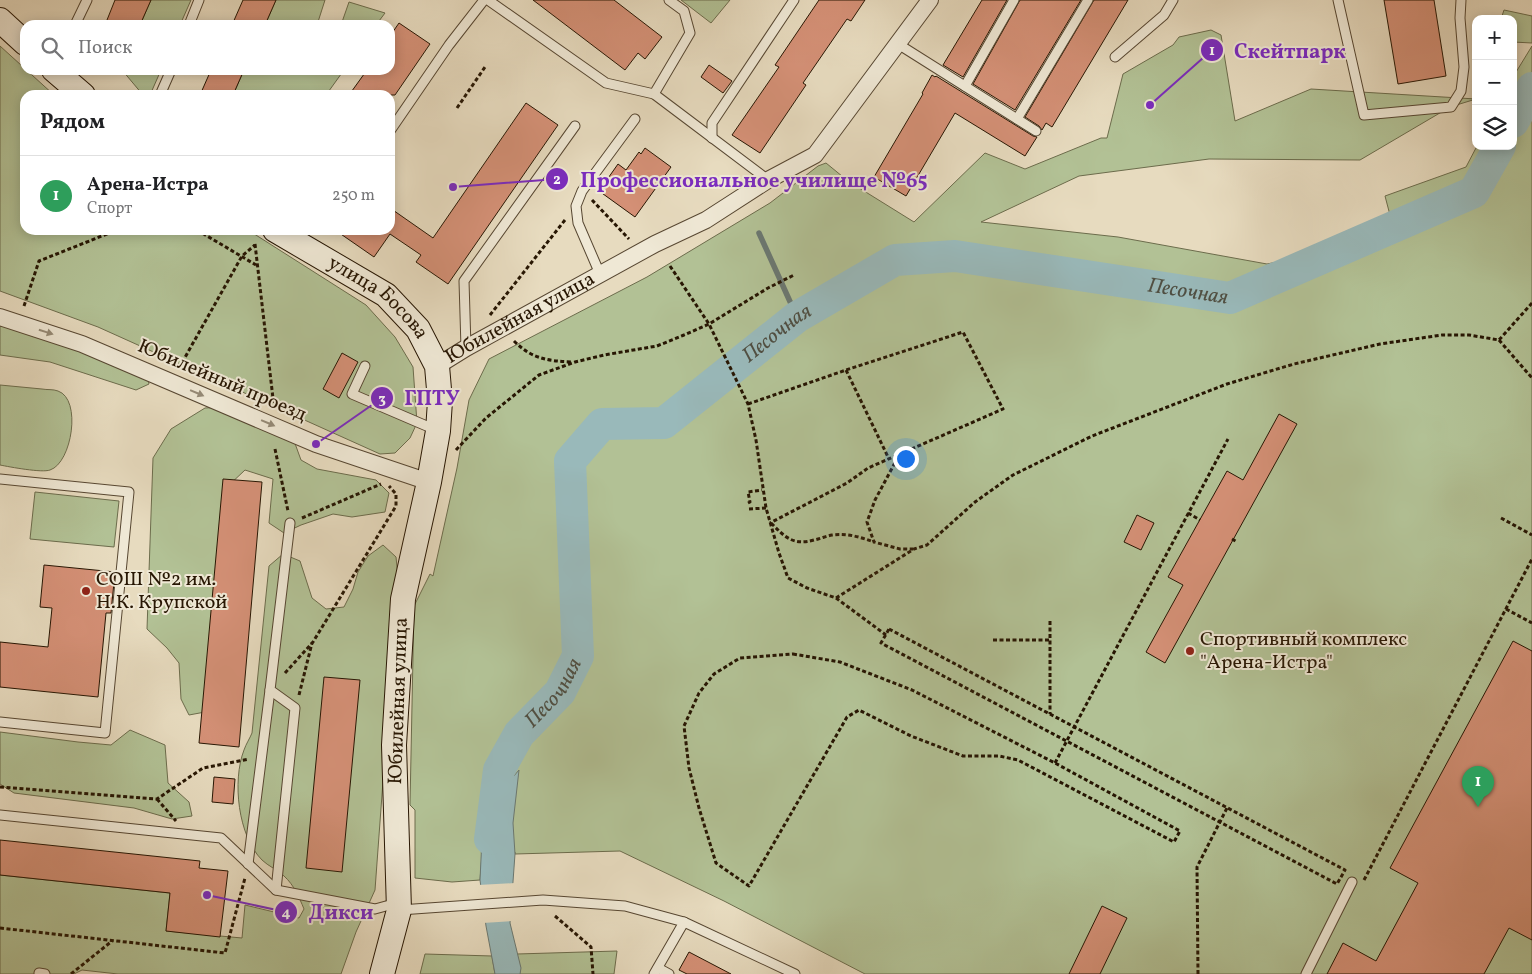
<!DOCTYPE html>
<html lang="ru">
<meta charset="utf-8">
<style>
:root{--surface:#fff;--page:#f6f6f6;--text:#202124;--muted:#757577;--line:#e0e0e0;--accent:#8f2418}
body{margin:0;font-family:Vollkorn,serif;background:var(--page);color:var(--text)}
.controls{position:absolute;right:15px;top:15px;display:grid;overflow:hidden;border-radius:10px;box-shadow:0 2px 12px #0003}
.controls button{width:45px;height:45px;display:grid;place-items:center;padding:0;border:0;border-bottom:1px solid var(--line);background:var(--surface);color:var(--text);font:25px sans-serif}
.you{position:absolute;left:905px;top:458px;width:18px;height:18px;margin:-12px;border:4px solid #fff;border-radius:50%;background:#1a73e8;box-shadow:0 0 0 8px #1a73e833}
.badge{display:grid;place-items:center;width:32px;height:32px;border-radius:50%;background:var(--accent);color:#fff;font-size:16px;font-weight:700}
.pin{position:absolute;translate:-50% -41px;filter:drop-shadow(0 1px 2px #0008)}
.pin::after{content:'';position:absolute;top:26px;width:18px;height:15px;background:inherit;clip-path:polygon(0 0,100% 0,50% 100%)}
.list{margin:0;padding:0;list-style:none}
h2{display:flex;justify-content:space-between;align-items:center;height:65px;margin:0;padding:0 20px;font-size:21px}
h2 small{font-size:16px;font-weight:400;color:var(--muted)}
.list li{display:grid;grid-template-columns:32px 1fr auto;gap:15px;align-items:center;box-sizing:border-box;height:80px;padding:0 20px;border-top:1px solid var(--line)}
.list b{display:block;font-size:19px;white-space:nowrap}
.list p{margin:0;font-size:16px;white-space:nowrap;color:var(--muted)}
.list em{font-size:16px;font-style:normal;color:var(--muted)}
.icon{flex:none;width:28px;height:28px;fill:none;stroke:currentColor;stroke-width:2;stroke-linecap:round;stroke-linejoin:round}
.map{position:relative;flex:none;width:1532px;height:974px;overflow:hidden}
.search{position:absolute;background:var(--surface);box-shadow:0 2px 12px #0003;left:20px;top:20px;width:375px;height:55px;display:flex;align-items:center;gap:12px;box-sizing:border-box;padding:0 18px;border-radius:15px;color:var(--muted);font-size:19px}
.panel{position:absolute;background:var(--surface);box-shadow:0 2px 12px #0003;left:20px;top:90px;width:375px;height:145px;border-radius:15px}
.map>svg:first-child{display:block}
.green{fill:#b2c195;stroke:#6c6c4c}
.water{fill:#99b9ba;stroke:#6b7871}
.pier{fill:#e7dbbf}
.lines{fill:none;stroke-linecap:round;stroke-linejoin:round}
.stream{stroke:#6b7871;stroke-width:5.5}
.river{stroke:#99b9ba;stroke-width:32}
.building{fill:#d49076;stroke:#271603}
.lane-casing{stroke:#574732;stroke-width:11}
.street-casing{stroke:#574732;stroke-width:18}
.secondary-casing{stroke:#271603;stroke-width:26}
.path{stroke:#271603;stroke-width:3;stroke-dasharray:4 2.5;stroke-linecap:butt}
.lane{stroke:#efe8d5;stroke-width:9}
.street{stroke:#efe8d5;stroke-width:16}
.secondary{stroke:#efe8d5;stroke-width:24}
.oneway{fill:#958a76}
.poi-dot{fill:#8f2418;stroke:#efe8d5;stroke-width:2}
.labels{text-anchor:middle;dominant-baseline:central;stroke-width:4;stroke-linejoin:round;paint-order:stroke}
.street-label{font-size:20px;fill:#271603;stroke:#efe8d5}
.poi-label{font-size:20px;fill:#271603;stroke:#efe8d5;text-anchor:start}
.water-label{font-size:21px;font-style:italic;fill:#4f4f43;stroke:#efe8d5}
.leader{fill:none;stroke:#7b2cbf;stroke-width:2}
.callout-dot{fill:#7b2cbf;stroke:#efe8d5;stroke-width:2}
.mark-label{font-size:15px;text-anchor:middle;font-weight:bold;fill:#fff}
.callout-label{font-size:21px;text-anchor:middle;font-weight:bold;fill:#7b2cbf;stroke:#efe8d5;stroke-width:4;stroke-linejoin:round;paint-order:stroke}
</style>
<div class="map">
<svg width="1532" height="974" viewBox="0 0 1532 974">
<rect width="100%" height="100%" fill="#e7dbbf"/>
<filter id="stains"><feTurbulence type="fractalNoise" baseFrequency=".004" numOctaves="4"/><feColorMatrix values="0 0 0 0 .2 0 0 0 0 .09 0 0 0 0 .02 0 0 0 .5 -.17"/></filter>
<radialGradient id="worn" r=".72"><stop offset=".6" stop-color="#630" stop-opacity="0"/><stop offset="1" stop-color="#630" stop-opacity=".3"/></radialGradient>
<!-- green -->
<g class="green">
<path d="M151 0H191L180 25H140Z"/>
<path d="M276 0H325L317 25H265Z"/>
<path d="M681 0H730L711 23Z"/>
<path d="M349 2 385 13 376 25H341Z"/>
<path d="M1504 10 1532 16V43L1513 42V19H1501Z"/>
<path d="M1211 30 1221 35 1235 121 1311 89 1476 99 1450 107 1360 160 1209 159 1079 176 981 222 1118 237 1267 264 1396 238 1385 196 1466 167 1477 146H1513V77L1532 46V974H865L724 901 620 851 515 854V852L482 855 480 880 452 882 415 878V810L410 805 414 606 430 574 433 576 457 468 469 400 489 359 647 277 770 203 818 166 826 163 848 181 914 222 985 153 1025 169 1101 138H1107L1123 74 1173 45 1179 37Z"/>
<path d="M0 46 54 95H25V230H248L366 305 395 337 413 367 417 423 410 438 395 453 380 454 98 327 0 291Z"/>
<path d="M122 70H161L150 95H143Z"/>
<path d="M244 70H344L326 95H233Z"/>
<path d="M0 326 34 331 147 374 149 384 136 390 50 362 0 355Z"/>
<path d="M0 385C14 386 28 388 42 389 47 390 53 389 58 391 82 399 72 463 50 470 42 473 10 467 0 465Z"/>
<path d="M225 407 293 438 301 460 317 469 376 480 389 493 385 512 352 517 333 514 301 525 284 533 269 523 273 479 245 470 227 487 205 712 189 715 181 699 179 663 167 648 147 629 153 458 171 429 205 408Z"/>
<path d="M35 492 119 501 114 547 30 539Z"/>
<path d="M383 545 396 557 398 577 375 890 356 932 341 974H118L82 970 74 974H0V875L170 893 166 931 242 938 245 905 299 918 304 909C299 897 294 885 284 876 278 870 268 866 262 860 238 836 232 781 244 750 246 744 250 738 252 733L269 566 283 554 300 561 312 598 326 609 344 607 353 589 358 572 368 556Z"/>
<path d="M130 730 165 745 168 783 189 802 192 816 172 819 134 808 14 793 0 784V732L78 742 111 745Z"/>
<path d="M617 951 614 974H520L517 954Z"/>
<path d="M425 954 492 956 495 974H420Z"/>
</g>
<!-- water -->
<path class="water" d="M519 770 513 823 515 854 510 923 521 968 520 974H495L486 926 480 880 482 838 488 806Z"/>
<!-- pier -->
<path class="pier" d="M515 883 512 921 483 923 478 885Z"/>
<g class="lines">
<!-- stream -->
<path class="stream" d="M759 233 797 317"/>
<!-- river -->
<g class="river">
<path d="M1513 122 1532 88"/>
<path id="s1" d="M490 839 499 770 519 734 560 692 578 656 570 461 602 424 664 423 797 317 895 260 955 256 1230 298 1474 192 1500 146"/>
</g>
</g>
<!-- building -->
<g class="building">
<path d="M115 0H151L140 25H105Z"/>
<path d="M243 0H276L265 25H232Z"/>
<path d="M533 0H614L662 37 645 59 638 53 625 70Z"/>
<path d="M819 0H865L851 21 847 19 803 83 806 85 760 153 732 135 779 67 775 65Z"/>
<path d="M982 0H1007L963 77 943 65Z"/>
<path d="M1020 0H1081L1015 110 973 84Z"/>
<path d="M1094 0H1128L1052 127 1046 123 1042 130 1039 126 1025 117Z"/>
<path d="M1384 0H1434L1446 76 1398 84Z"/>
<path d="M399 23 430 44 395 95H349L367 70H390V36Z"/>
<path d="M709 65 732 81 723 93 701 77Z"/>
<path d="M211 70H244L233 95H200Z"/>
<path d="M932 75 935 77 936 76 1033 136 1037 137 1025 156 955 113 906 196 874 177 923 94 922 93Z"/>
<path d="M526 103 558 125 448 284 416 262 421 255 390 234 374 257 335 230H390V208L433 238Z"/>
<path d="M645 148 671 167 635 217 599 191 618 164 626 170 639 152 641 154Z"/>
<path d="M342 353 358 362 339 398 323 389Z"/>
<path d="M1279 414 1297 424 1165 663 1146 652 1183 585 1168 577 1227 471 1243 480Z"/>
<path d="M223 479 262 482 239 747 199 743Z"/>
<path d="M1137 515 1154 523 1141 550 1124 542Z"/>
<path d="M44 565 115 572 111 613H106L98 697 0 687V642L48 647 52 608 40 607Z"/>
<path d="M1513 641 1532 651V940L1509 928 1484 974H1327L1343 943 1376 961 1418 883 1390 868Z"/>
<path d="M324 677 360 680 342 872 306 868Z"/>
<path d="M214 777 235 779 233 804 212 802Z"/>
<path d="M0 840 200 861 199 868 228 871 220 937 166 931 170 893 0 875Z"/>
<path d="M1102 906 1127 918 1100 974H1069Z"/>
<path d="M689 952 731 974H687L679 970Z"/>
</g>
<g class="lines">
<!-- lane casing -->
<g class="lane-casing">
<g id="lane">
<path d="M488 0 606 83 654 94 768 180"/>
<path d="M1338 0 1364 115 1451 107 1461 91 1464 67 1460 18 1461 0"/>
<path d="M75 25 87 0"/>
<path d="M189 25 199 0"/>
<path d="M898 44 1036 131"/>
<path d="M1115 57 1164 15 1173 0"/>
<path d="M965 86 1014 0"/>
<path d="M654 94 690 33 684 11 669 0"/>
<path d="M160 95 171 70"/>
<path d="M1017 119 1088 0"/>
<path d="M390 131 449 45 484 0"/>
<path d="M712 138V123L794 0"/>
<path d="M600 274 578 223 576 206 582 191 635 119"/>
<path d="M466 348 464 281 575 126"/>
<path d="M365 366 352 394 436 430"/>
<path d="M0 479 129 492 105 733 0 722"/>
<path d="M0 815 221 838 276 890 375 909 397 903"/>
<path d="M248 864 270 690"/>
<path d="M276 890 295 708 270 690 290 523"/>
<path d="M400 910 543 900 625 906 684 922 795 974"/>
<path d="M658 968 669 974"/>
<path d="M39 973 45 974"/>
<path d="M654 974 684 922"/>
<path d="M1306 974 1352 882"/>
</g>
</g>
<!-- street casing -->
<g class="street-casing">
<g id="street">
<path d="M0 317 82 344 316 444 429 482"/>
<path id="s2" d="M437 366 466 348 655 244 706 220 768 180 815 155 930 0"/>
</g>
</g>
<!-- secondary casing -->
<g class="secondary-casing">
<g id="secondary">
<path d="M0 20 25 43"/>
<path d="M54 70 83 95"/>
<path id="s3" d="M275 230 386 295 418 329 437 366 440 401 438 431 429 482 403 599 394 745 399 910 382 974"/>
</g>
</g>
<!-- path -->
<g class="path">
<path d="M457 108 485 67"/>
<path d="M592 200 629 239"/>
<path d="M197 230 256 265"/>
<path d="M255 244 274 407"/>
<path d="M670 266 709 324 748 404 756 440 766 508 779 553 788 578 807 588 836 598 886 635"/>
<path d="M24 306 39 261 117 230"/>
<path d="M490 315 565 220"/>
<path d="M1499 340 1532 378"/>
<path d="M514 341C532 359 548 361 572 362"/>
<path d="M179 368 242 256 255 245"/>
<path d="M846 370 889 459"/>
<path d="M748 404 846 370 963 332 1003 409 868 468 847 483 770 523"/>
<path d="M275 449 288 511"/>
<path d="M456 450 486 418 539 375 575 362 604 355 657 346 684 335 709 324 768 288 794 275"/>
<path d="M898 457 875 500 867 522 874 542 900 549H913"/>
<path d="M748 503 750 502 748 492 762 490"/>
<path d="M749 509 766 508"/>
<path d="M1188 513 1200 520"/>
<path d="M302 518 381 484"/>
<path d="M1501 518 1532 535"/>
<path d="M771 523C785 537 793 546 814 540 820 539 826 536 832 535 847 533 860 537 874 542"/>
<path d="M1232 539 1237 542"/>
<path d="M836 598 914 549 927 545 975 502 1013 475 1092 436 1227 384 1294 364 1380 344 1442 335H1469L1499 340 1532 303"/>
<path d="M1506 609 1532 623"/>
<path d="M1050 621V714"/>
<path d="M889 629 1345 870 1337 884 881 643Z"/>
<path d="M993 640H1050"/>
<path d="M793 654 840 662 912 690 1055 763 1180 831 1174 842 1018 760 999 756H963L911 736 859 710 847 717 749 886 716 863 699 808 689 768 684 726 699 693 714 674 740 658Z"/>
<path d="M285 673 313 642 396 506V494L389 486"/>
<path d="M299 695 312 643"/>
<path d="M1055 763 1228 439"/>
<path d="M0 787 157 799 203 768 249 759"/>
<path d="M157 799 176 821"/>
<path d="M1364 880 1532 559"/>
<path d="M555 916 591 947 593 974"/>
<path d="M0 928 225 953 245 878"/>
<path d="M71 974 112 941"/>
<path d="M1198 974 1197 867 1227 808"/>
</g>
<!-- lane -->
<use href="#lane" class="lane"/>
<!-- street -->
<use href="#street" class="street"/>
<!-- secondary -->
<use href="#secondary" class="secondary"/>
</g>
<!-- one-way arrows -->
<defs><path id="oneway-solid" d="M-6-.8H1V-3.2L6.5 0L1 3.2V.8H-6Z" transform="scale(1.25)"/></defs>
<g class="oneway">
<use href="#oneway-solid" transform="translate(46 332) rotate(18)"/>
<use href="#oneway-solid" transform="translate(197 393) rotate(23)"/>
<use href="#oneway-solid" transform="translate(268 423) rotate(23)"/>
</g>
<!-- markers -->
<g class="poi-dot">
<circle cx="86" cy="591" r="5"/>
<circle cx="1190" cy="651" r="5"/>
</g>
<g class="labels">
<!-- street labels -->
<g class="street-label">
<text stroke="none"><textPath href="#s3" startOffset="124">улица Босова</textPath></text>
<text stroke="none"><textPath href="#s2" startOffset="96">Юбилейная улица</textPath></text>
<text transform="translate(222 381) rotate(23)">Юбилейный проезд</text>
<text transform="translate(399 701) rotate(-88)">Юбилейная улица</text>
</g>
<!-- poi labels -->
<g class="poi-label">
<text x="96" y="580">СОШ №2 им.<tspan x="96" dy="23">Н.К. Крупской</tspan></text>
<text x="1200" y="640">Спортивный комплекс<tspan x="1200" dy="23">"Арена-Истра"</tspan></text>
</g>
<!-- water labels -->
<g class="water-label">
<text stroke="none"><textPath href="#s1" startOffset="1095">Песочная</textPath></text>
<text stroke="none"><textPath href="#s1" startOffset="660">Песочная</textPath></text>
<text stroke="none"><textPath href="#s1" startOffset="165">Песочная</textPath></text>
</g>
</g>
<!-- callouts -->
<path class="leader" d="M1150 105L1212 50M453 187L557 179M316 444L382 398M207 895L286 912"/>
<g class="callout-dot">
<circle cx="1150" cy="105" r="5"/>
<circle cx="453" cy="187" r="5"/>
<circle cx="316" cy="444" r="5"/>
<circle cx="207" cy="895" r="5"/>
<circle cx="1212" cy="50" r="12"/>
<circle cx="557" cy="179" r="12"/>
<circle cx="382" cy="398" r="12"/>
<circle cx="286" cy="912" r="12"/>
</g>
<g class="mark-label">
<text x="1212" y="55">1</text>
<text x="557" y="184">2</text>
<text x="382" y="403">3</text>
<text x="286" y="917">4</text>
</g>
<g class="callout-label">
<text x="1290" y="58">Скейтпарк</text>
<text x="754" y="187">Профессиональное училище №65</text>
<text x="432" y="405">ГПТУ</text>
<text x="341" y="919">Дикси</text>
</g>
<rect width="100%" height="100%" filter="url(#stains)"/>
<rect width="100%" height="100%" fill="url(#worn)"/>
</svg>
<div class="controls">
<button>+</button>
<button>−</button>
<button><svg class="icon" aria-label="layers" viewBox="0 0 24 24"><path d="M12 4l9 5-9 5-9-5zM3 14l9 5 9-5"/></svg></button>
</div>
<div class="you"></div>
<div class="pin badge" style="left:1478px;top:807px;background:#2e9e5b">1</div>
<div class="search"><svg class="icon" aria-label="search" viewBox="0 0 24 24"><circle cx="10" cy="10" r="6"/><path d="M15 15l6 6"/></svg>Поиск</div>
<section class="panel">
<h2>Рядом<small></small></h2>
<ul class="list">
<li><span class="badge" style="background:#2e9e5b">1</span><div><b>Арена-Истра</b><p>Спорт</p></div><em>250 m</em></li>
</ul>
</section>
</div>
